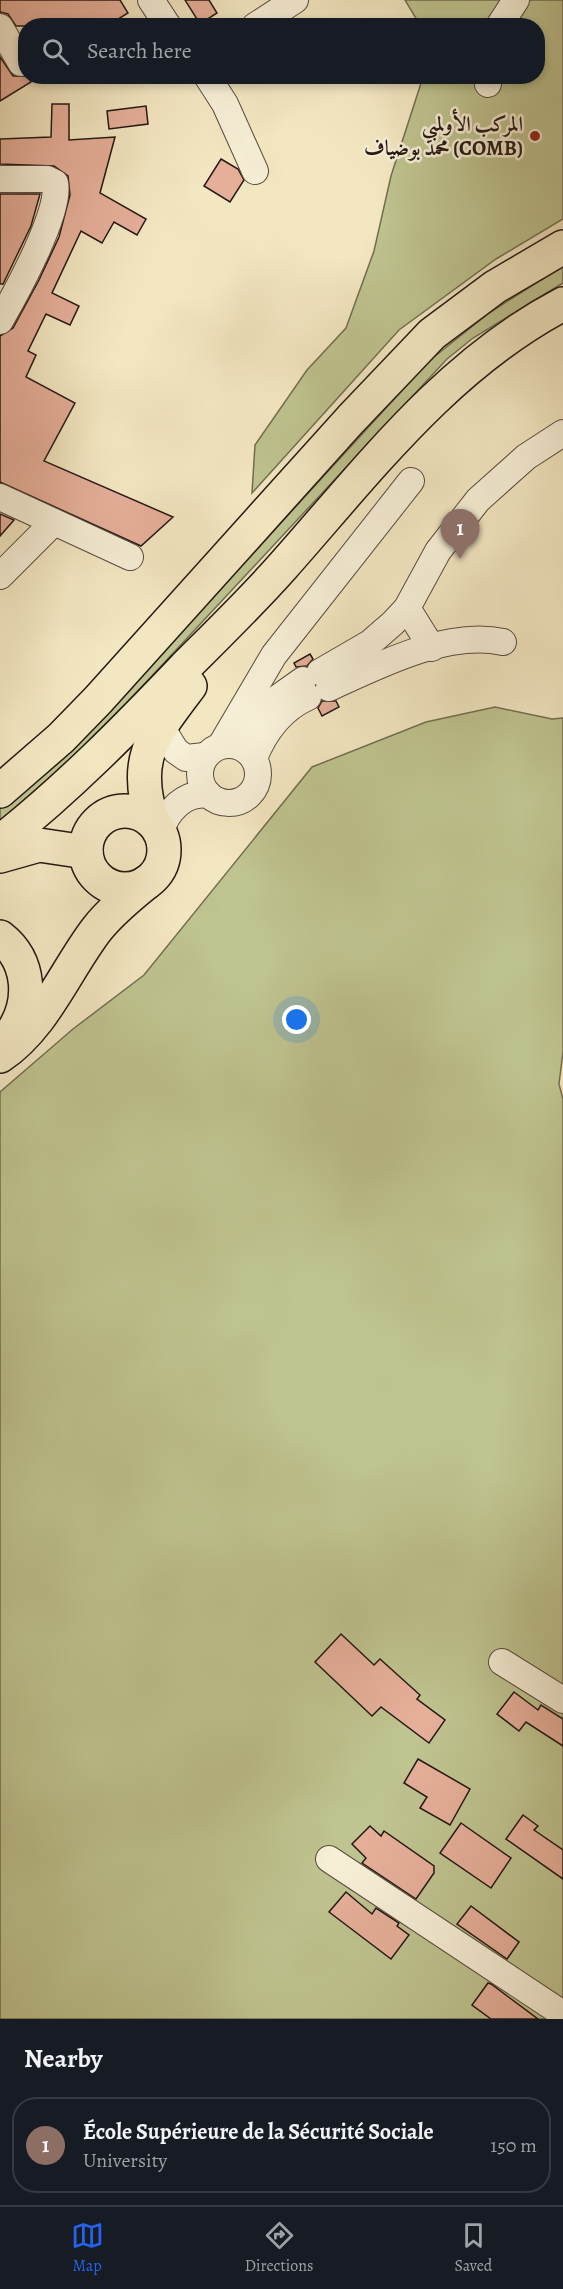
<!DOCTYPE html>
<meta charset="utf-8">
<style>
:root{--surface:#171b24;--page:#20242c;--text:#f1f3f6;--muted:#9ea1a6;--line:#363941;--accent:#2563eb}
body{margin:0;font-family:Alegreya,Amiri,serif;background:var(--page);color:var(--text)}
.you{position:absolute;left:297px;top:1020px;width:21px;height:21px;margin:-15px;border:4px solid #fff;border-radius:50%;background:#1a73e8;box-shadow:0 0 0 9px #1a73e833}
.badge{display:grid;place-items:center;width:39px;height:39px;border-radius:50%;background:var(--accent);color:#fff;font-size:20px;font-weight:700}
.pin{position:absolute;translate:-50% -50px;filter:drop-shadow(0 2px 3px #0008)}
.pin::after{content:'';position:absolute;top:32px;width:21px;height:18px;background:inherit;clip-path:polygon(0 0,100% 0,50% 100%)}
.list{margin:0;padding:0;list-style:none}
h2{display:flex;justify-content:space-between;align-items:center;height:78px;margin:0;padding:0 24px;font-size:26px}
h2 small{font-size:20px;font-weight:400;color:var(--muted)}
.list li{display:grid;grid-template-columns:39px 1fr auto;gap:18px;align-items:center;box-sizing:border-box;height:96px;margin:0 12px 12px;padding:0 12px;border:2px solid var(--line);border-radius:24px}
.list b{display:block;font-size:22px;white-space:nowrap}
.list p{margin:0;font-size:20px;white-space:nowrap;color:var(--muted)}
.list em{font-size:20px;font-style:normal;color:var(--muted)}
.icon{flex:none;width:33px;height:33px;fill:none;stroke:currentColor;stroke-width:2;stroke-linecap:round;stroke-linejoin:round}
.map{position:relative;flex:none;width:563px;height:2019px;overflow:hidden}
.search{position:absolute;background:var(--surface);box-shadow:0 3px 9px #0003;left:18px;right:18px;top:18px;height:66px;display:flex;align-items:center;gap:15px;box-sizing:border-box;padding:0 21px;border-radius:24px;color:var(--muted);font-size:22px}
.sheet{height:186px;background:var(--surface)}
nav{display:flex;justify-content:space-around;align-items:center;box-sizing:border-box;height:84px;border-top:2px solid var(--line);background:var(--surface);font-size:16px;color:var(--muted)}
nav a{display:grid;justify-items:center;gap:3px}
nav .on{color:var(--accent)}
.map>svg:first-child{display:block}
.green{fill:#bfc490;stroke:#726e52;stroke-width:1.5}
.building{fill:#e6af9a;stroke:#241913;stroke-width:1.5}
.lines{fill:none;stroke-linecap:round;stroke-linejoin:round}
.minor-casing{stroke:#584c3f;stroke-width:28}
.highway-casing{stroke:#241913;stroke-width:36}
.minor{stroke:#f7efd7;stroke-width:26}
.highway{stroke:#f3e7c2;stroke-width:33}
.poi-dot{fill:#8f2418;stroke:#f7efd7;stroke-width:2}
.labels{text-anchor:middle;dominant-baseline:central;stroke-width:5;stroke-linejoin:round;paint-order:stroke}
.poi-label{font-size:21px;font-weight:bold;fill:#241913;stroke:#f7efd7;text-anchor:end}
</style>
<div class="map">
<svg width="563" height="2019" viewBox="0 0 563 2019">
<rect width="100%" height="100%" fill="#f3e7c2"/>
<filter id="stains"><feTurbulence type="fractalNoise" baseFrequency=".00333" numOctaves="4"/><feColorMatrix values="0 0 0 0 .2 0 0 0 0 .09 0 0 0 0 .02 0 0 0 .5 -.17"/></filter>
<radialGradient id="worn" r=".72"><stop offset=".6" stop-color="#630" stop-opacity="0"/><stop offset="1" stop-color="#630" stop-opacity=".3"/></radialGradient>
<!-- green -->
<g class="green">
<path d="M405 0H563V219L496 259 399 330 252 493 255 445 307 370 346 328 374 251 391 176 423 77 538 76V26L420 25Z"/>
<path d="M563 266V283L473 338 447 359 96 736 34 793 0 820V809L34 781 171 643 429 361 489 313Z"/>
<path d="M495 707 552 719 563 718V1052L559 1084 563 1099V2019H0V1092L73 1029 144 975 312 767 426 722Z"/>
</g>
<!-- building -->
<g class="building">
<path d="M0 0H120L128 13 107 26H16L8 14 0 12Z"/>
<path d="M185 0H209L217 13 200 24Z"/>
<path d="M0 57 13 76H28L31 82 0 101Z"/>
<path d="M52 104H69V140L115 137 100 193 146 219 137 235 114 222 102 243 81 231 52 293 79 306 70 325 46 314 28 351 36 355 26 377 75 403 44 461 173 517 141 546 0 482V336L13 328 39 280 59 237 70 195 68 176 54 166 0 164V139L51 137Z"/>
<path d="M146 106 148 124 109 129 107 111Z"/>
<path d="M221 159 238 169 244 180 230 202 204 186Z"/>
<path d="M0 194H40L31 226 3 284H0Z"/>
<path d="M0 514 14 520 0 536Z"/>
<path d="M310 654 313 659 307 666 296 667 294 663Z"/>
<path d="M322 701H336L339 707 322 716 318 708Z"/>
<path d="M341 1634 374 1665 380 1659 420 1695 417 1699 445 1720 429 1743 381 1707 372 1716 315 1662Z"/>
<path d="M514 1692 538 1710 541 1705 563 1719V1746L526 1722 519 1731 497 1714Z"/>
<path d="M418 1759 470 1789 450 1825 420 1808 427 1797 404 1783Z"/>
<path d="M523 1815 538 1826 534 1830 563 1850V1879L506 1839Z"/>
<path d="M461 1823 511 1858 491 1888 440 1853Z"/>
<path d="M370 1826 381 1836 384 1831 434 1866V1873L416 1899 362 1863 366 1858 352 1844Z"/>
<path d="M346 1892 372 1914 376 1908 399 1923 397 1926 409 1935 391 1959 329 1912Z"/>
<path d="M471 1906 519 1942 507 1959 457 1924Z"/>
<path d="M488 1983 491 1984 538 2019H491L472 2005Z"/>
</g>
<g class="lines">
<!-- minor casing -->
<g class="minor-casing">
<g id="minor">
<path d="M151 0 168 26"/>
<path d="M255 26 295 0"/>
<path d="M499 26 516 0"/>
<path d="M0 27 21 63"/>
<path d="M207 76 225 104 255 171"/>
<path d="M488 84 489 76"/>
<path d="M0 179H47L55 183C62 210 15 295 0 321"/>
<path d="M0 497 130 557"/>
<path d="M0 576 53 523"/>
<path d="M407 608 432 648"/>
<path d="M320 672 370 643 393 623 407 608 438 551 478 500 526 457 563 433"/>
<path d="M329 688C379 665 447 630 503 642"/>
<path d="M161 727 176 751 186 758 205 756"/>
<path d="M241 731 255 714 303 680"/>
<circle cx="229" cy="774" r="29"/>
<path d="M221 745 274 655 411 481"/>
<path d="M254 758C265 731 281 709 308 697"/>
<path d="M160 834C166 811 185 791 209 795"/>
<path d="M502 1662 563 1700"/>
<path d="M329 1859 563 2014"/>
</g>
</g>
<!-- highway casing -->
<g class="highway-casing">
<g id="highway">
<path d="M0 791 61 738 98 700 351 419 432 334 495 287 563 247"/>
<circle cx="125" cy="850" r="39"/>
<path d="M153 822C131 760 153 735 190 686"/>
<path d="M0 842C67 789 126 729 185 667 218 634 252 601 283 566 369 469 447 365 563 304"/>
<path d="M0 856 39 845 86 852"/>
<path d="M0 937C31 961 33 1003 11 1034"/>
<path d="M0 1056C44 1027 66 969 97 929 111 911 130 896 147 882"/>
</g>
</g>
<!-- minor -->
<use href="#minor" class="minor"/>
<!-- highway -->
<use href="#highway" class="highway"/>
</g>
<!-- markers -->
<circle class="poi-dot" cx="535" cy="136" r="6"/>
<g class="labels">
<!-- poi labels -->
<g class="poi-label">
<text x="523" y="124">المركب الأولمبي<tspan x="523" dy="24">محمد بوضياف (COMB)</tspan></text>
</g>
</g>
<rect width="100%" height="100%" filter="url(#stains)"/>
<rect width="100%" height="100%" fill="url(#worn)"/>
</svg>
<div class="you"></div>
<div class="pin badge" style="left:460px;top:559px;background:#8d6e63">1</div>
<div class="search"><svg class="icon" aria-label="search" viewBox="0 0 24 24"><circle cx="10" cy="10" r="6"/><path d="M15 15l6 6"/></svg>Search here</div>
</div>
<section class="sheet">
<h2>Nearby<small></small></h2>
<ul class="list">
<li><span class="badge" style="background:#8d6e63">1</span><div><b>École Supérieure de la Sécurité Sociale</b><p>University</p></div><em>150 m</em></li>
</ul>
</section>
<nav>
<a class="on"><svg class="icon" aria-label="map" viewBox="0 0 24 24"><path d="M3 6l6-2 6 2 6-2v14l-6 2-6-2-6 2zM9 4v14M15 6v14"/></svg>Map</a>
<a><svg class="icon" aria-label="directions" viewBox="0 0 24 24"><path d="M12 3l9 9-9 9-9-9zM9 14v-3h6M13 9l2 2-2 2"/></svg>Directions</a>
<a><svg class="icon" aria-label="saved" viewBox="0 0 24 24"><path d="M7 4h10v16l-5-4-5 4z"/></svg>Saved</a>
</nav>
